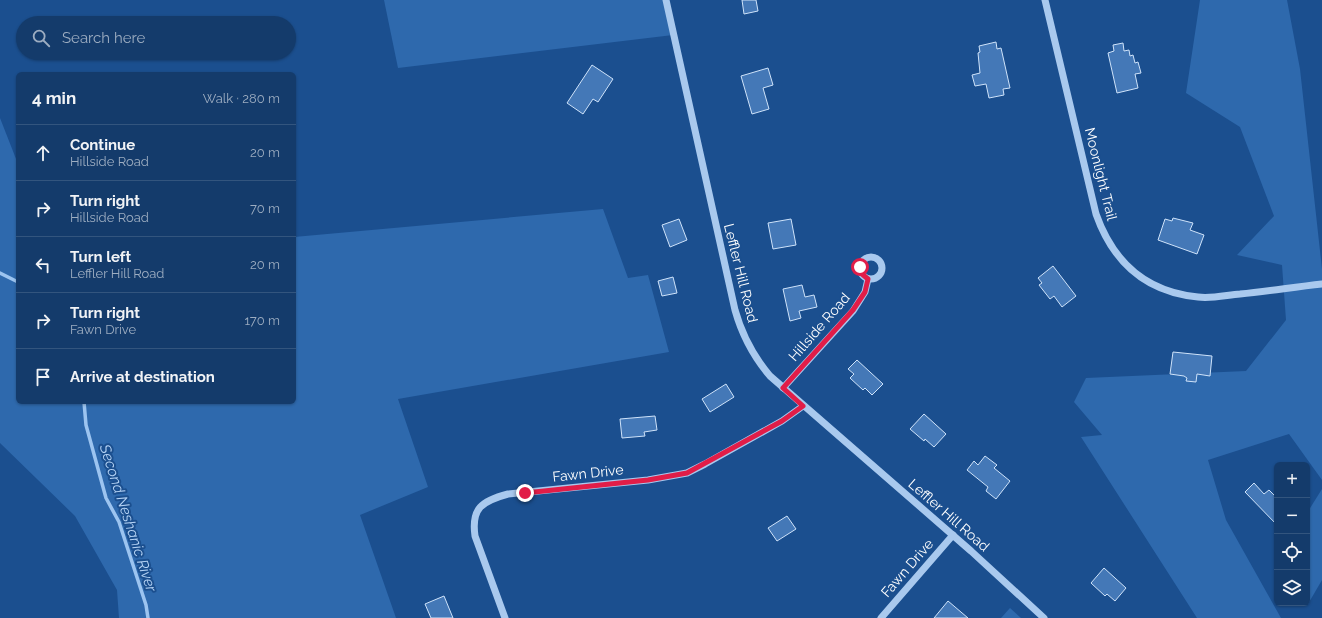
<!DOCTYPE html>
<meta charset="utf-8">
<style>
:root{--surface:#143b6b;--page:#214673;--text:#f1f3f6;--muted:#9dadc1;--line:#33557e}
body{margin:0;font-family:Raleway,sans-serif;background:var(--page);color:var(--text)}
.controls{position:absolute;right:12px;bottom:12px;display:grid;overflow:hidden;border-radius:6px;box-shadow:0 1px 3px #0004}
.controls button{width:36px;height:36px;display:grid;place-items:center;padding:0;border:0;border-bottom:1px solid var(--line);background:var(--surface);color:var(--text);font:20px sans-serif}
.stop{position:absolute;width:12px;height:12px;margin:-9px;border:3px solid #e11d48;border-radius:50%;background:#fff}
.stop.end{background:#e11d48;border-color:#fff;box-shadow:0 1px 4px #0008}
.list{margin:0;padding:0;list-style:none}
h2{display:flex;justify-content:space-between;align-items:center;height:52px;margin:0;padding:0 16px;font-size:17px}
h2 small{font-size:13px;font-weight:400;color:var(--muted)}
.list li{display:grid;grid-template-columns:26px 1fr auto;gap:12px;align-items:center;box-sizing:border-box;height:56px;padding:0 16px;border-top:1px solid var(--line)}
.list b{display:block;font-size:15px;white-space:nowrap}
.list p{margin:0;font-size:13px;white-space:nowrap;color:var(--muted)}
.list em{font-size:13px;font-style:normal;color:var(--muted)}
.icon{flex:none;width:22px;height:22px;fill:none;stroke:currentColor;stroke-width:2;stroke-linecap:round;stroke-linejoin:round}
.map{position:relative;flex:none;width:1322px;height:618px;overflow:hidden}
.search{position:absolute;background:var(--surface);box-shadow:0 1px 3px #0004;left:16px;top:16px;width:280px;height:44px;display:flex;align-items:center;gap:10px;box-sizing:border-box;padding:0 14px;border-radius:22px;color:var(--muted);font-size:15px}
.panel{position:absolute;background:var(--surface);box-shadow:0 1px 3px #0004;left:16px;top:72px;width:280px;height:332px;border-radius:6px}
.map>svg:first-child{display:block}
.green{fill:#2e69ad}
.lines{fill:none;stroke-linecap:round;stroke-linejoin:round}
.stream{stroke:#9cc4f0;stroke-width:3.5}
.building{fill:#4478b7;stroke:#cfe3fa}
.minor{stroke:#a9c9ee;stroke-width:7}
.route{stroke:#e11d48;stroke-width:5}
.labels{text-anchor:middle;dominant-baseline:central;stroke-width:4;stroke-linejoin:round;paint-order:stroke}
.street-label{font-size:14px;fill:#fff;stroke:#1b4f8f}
.water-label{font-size:15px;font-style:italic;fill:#b5d3f5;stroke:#1b4f8f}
</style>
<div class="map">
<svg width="1322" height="618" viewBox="0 0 1322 618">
<rect width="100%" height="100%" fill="#1b4f8f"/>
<!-- green -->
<g class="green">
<path d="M384 0H666L673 35 398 68Z"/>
<path d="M1200 0H1287L1300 69 1322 269V480L1289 434 1208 460 1226 520 1281 618H1197L1081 437 1102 435 1074 402 1086 378 1246 371 1286 320 1282 265 1237 255 1274 216 1240 127 1186 93Z"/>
<path d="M0 118 18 164V402H294V237L603 209 628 278 648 275 669 352 398 399 428 487 360 515 396 618H119L117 590 75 516 0 443Z"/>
<path d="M1322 489V580L1308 604 1307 513Z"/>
<path d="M1010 608 1021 618H1001Z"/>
</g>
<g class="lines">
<!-- stream -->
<g class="stream">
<path d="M0 273 18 282"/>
<path d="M84 402 86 425 106 498 119 522 146 605 148 618"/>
</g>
</g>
<!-- building -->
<g class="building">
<path d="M742 0H756L758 11 744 14Z"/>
<path d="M996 42 997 49 1001 48 1010 88 1003 89 1004 95 989 98 986 84 975 86 972 75 980 73 978 53 980 52 979 46Z"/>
<path d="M1123 43 1124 51 1129 50 1130 56 1133 55 1135 63 1138 62 1141 73 1135 74 1138 88 1117 93 1108 53 1114 51 1113 45Z"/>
<path d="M592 65 613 79 598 102 593 99 583 114 567 103Z"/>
<path d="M768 68 773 85 763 88 769 109 752 114 741 76Z"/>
<path d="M1173 218 1193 223 1190 230 1204 235 1197 254 1158 240 1165 219 1172 221Z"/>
<path d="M679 219 687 240 670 247 662 225Z"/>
<path d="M791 219 796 245 773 249 768 223Z"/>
<path d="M1053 266 1076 296 1062 307 1054 296 1050 299 1039 285 1042 283 1038 278Z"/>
<path d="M673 277 677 293 662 296 658 281Z"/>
<path d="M802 285 805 297 814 295 817 307 799 311 801 318 790 321 783 289Z"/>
<path d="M1173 352 1212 356 1210 376 1197 374 1196 382 1186 381 1187 378 1184 376 1170 374Z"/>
<path d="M857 360 883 384 872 395 865 388 863 390 850 378 854 374 848 369Z"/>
<path d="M726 384 734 397 710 412 702 399Z"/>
<path d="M924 414 946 434 934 447 925 439 924 441 910 429Z"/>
<path d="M655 416 657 430 644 432 645 436 622 438 620 419Z"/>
<path d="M985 456 997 465 994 468 1010 481 996 499 986 491 988 487 967 470 974 461 978 465Z"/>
<path d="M1254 483 1264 494 1269 490 1277 498V525L1245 492Z"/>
<path d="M787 516 796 529 777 541 768 528Z"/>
<path d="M1104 568 1126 588 1115 601 1107 594 1105 596 1091 583Z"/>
<path d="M444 596 453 618H431L425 604Z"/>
<path d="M948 601 968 618H934Z"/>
</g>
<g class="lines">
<!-- minor -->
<g class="minor">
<path d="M666 0 735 310C742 335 753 356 770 376L971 551 1044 618"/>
<path d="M1045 0 1096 214C1113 262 1146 292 1198 297 1211 299 1227 295 1240 294 1268 291 1295 287 1322 284"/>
<circle cx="871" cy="268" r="11"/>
<path d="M783 388 853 311 865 292 868 279"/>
<path d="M505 618 475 536C471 508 482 501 508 494L648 480 687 473 705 464 782 421 803 406"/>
<path d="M881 618 953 535"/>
</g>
</g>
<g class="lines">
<!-- route -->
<path class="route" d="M525 493 648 480 687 473 782 421 803 406 783 388 853 310 865 292 868 279 862 274 860 267"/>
</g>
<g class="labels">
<!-- street labels -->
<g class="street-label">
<text transform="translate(1101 174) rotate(76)">Moonlight Trail</text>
<text transform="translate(741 273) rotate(76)">Leffler Hill Road</text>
<text transform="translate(819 327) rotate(-49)">Hillside Road</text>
<text transform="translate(588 473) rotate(-6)">Fawn Drive</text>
<text transform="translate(949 515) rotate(41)">Leffler Hill Road</text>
<text transform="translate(907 568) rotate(-49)">Fawn Drive</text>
</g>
<!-- water labels -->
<g class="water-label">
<text transform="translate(128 518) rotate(72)">Second Neshanic River</text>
</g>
</g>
</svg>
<div class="controls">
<button>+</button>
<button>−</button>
<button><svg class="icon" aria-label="locate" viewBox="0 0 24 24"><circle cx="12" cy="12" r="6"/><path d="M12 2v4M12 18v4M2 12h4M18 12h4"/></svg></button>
<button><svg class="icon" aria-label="layers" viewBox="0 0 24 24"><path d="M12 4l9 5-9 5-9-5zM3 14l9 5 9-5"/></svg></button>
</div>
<div class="stop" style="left:860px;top:267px"></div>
<div class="stop end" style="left:525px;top:493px"></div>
<div class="search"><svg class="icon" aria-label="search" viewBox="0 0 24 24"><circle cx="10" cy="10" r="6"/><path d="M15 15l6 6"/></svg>Search here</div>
<section class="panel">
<h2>4 min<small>Walk · 280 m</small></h2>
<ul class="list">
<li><svg class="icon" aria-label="ahead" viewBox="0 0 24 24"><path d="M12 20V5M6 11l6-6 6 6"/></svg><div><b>Continue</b><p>Hillside Road</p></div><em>20 m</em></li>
<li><svg class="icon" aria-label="right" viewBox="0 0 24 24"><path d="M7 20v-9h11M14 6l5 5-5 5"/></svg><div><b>Turn right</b><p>Hillside Road</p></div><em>70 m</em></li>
<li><svg class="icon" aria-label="left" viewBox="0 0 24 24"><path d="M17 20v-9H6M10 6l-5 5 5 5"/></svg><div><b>Turn left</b><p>Leffler Hill Road</p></div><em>20 m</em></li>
<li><svg class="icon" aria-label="right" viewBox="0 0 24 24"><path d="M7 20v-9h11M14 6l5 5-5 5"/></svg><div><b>Turn right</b><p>Fawn Drive</p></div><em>170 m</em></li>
<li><svg class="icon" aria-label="arrive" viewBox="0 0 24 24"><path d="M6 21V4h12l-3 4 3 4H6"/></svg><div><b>Arrive at destination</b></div></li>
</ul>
</section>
</div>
